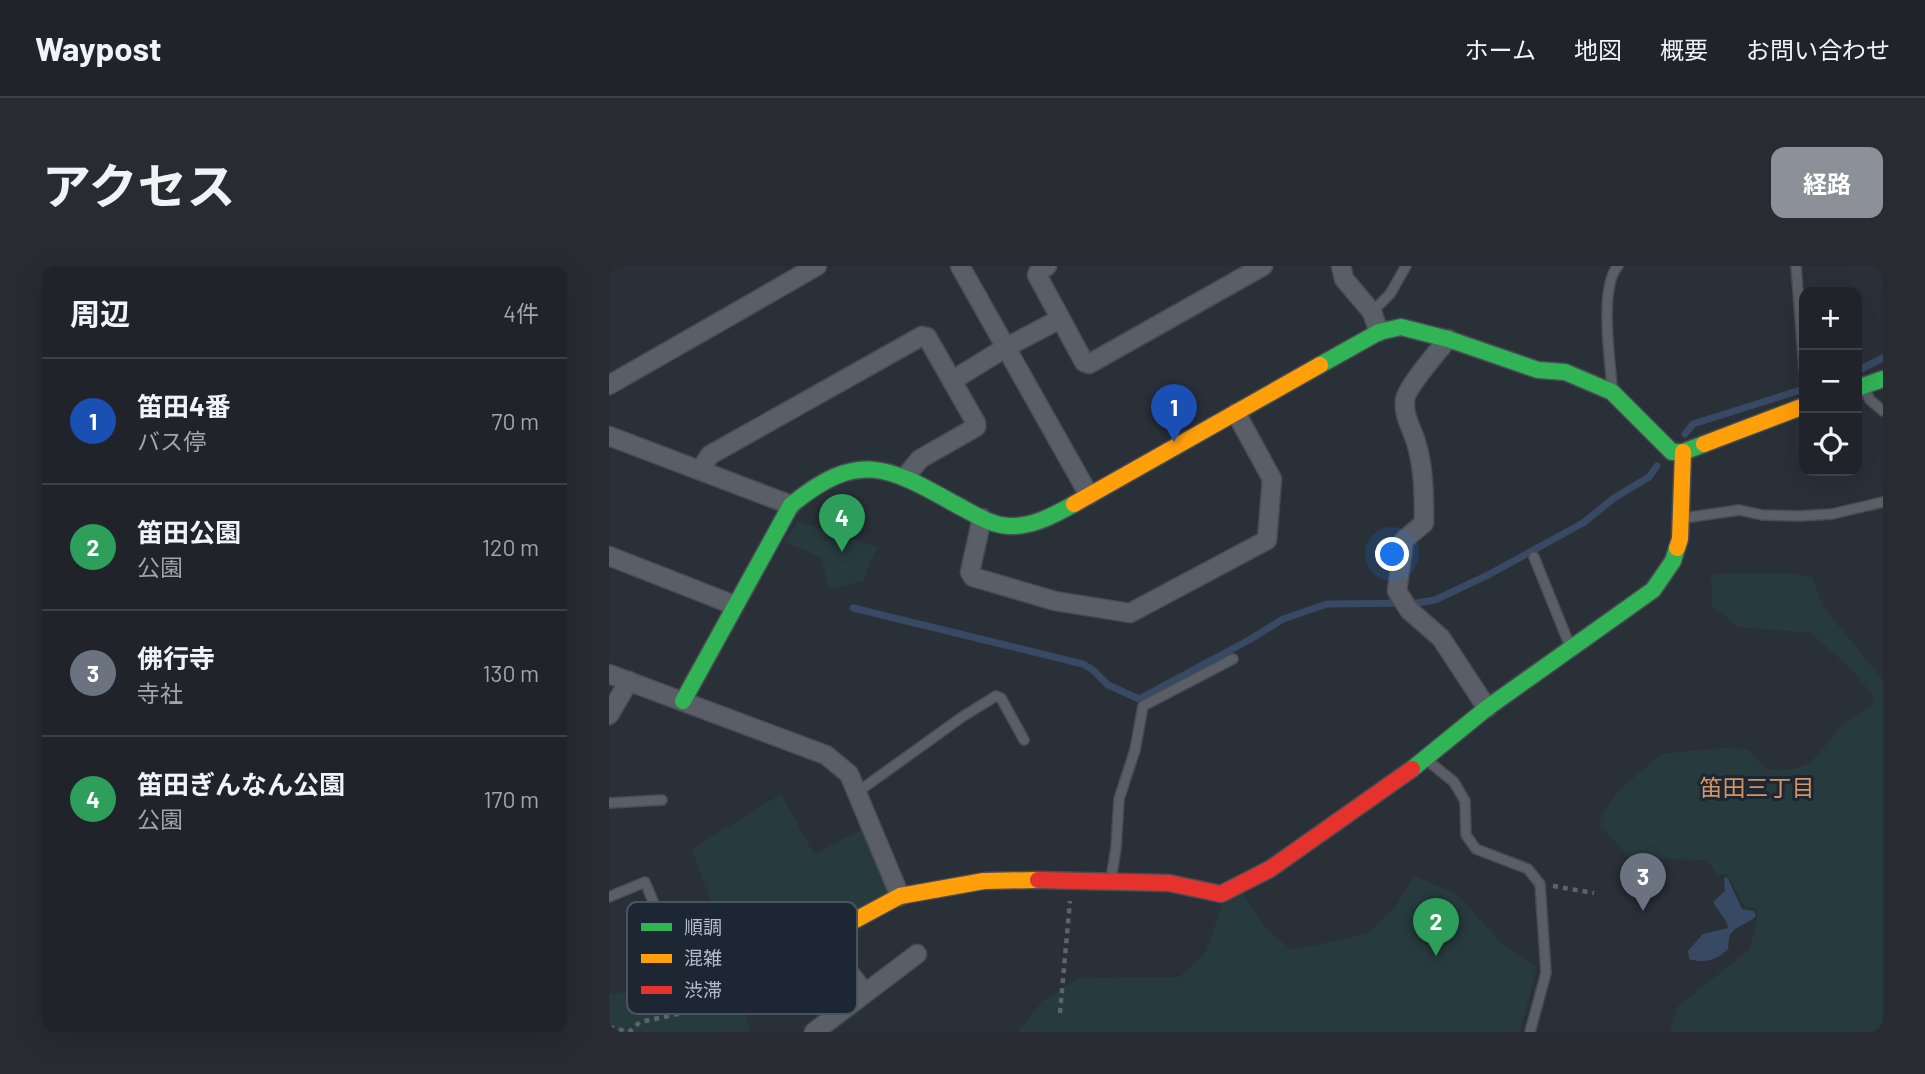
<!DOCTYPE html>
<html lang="ja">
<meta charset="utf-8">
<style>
:root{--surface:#20242a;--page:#282c32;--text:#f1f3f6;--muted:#a2a4a8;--line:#3d4147;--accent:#8c9099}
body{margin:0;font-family:Barlow,"Noto Sans JP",sans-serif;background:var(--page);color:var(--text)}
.controls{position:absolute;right:21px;top:21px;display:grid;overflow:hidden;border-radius:14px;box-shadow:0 7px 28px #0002}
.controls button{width:63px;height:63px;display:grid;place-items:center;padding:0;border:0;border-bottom:2px solid var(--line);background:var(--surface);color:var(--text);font:35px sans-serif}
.you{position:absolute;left:784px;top:289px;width:24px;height:24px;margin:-18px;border:5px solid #fff;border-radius:50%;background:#1a73e8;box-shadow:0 0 0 10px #1a73e833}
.badge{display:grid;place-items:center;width:46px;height:46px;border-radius:50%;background:var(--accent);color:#fff;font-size:23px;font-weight:700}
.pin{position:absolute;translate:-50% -58px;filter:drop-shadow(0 2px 4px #0008)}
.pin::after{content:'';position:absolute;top:37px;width:24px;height:21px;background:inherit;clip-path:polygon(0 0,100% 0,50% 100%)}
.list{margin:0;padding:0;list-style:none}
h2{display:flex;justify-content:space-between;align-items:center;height:91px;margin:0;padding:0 28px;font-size:30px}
h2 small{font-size:23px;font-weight:400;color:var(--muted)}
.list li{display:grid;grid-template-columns:46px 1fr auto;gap:21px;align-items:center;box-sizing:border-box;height:126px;padding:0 28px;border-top:2px solid var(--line)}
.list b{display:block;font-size:26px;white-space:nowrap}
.list p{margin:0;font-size:23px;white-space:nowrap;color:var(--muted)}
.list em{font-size:23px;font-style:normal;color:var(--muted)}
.icon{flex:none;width:38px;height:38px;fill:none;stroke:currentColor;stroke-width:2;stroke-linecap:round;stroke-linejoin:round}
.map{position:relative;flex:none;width:1274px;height:766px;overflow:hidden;border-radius:14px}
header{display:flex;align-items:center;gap:42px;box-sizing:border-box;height:98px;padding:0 35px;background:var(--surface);border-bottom:2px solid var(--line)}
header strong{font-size:33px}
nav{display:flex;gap:38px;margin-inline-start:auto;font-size:24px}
.intro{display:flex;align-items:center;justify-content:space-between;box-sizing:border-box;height:168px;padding:0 42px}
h1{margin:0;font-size:49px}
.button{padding:18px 32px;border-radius:14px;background:var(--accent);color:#fff;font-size:24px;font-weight:700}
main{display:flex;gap:42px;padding:0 42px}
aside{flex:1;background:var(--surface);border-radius:14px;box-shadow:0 7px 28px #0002}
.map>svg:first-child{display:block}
.green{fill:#273a3e}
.water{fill:#384963}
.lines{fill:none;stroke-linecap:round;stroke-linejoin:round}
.stream{stroke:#384963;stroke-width:7}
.lane-casing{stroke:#484c53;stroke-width:12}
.street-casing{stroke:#484c53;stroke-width:21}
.fast-casing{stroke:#484c53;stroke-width:19}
.slow-casing{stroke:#484c53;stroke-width:19}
.jam-casing{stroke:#484c53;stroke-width:19}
.path{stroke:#5d636a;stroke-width:4.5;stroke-dasharray:5 5;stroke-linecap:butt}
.lane{stroke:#5a5e66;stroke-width:9}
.street{stroke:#5a5e66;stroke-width:18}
.fast{stroke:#30b455;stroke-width:16}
.slow{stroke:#ff9f0a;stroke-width:16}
.jam{stroke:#e5322d;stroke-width:16}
.labels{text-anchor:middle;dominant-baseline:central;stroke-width:6;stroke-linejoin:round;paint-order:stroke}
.neighbourhood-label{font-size:23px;fill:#d59563;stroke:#1d2633}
.key{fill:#1d2633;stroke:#4a5360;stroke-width:2}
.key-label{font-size:19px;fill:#b4bcc9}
</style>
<header>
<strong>Waypost</strong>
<nav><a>ホーム</a><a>地図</a><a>概要</a><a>お問い合わせ</a></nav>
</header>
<div class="intro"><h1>アクセス</h1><a class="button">経路</a></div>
<main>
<aside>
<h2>周辺<small>4件</small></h2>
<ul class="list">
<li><span class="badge" style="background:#1a4fb4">1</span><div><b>笛田4番</b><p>バス停</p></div><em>70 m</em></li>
<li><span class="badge" style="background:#2e9e5b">2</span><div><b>笛田公園</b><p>公園</p></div><em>120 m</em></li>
<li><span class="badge" style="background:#6b7280">3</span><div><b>佛行寺</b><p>寺社</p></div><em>130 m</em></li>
<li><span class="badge" style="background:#2e9e5b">4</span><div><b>笛田ぎんなん公園</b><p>公園</p></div><em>170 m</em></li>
</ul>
</aside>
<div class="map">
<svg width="1274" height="766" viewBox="0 0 1274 766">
<rect width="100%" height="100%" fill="#2a3038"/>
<!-- green -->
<g class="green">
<path d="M189 255 268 281 254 315 220 323 212 291 175 276Z"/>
<path d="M1107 308H1181L1203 311 1215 342 1274 414V766H1061L1068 741 1141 683 1149 647 1145 642 1136 641 1120 612 1117 608 1109 610 1098 594 1021 592 989 557 1009 525 1052 488 1122 481 1140 484 1156 503C1212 508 1205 484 1240 454 1251 445 1257 446 1266 433L1246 407 1202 367 1129 361 1103 340 1102 309Z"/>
<path d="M172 528 205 588 254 563 279 627 197 668 139 685 118 682 83 583Z"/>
<path d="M806 610 849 629 895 680 928 701 911 766H409L433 735 470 712 570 711 596 688 613 639 633 627 659 665 683 684 757 668 784 644Z"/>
<path d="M84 698 114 702 130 714 141 766H0V728L35 724Z"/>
</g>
<!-- water -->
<path class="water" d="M1118 611 1133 643 1145 645 1147 650C1140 658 1123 660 1120 672 1119 675 1120 679 1119 683 1109 694 1094 698 1080 693L1079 685 1094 668 1119 662 1118 657 1104 636 1116 625 1115 612Z"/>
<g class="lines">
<!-- stream -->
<g class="stream">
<path d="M1248 105 1274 92"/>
<path d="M1076 168 1084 158 1195 123"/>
<path d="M244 342 474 398 484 404 499 419 530 433 640 374 674 353 718 338 808 337 826 334 879 309 974 257 1005 232 1040 211 1048 200"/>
</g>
<!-- lane casing -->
<g class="lane-casing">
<g id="lane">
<path d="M1187 0 1195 103"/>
<path d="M763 46 781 28 797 0"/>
<path d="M1003 121C1001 92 990 21 1009 0"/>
<path d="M1255 122 1261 134 1274 145"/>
<path d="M1075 252 1130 244 1153 249 1191 250 1223 248 1274 236"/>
<path d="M925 291 961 380"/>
<path d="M819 495 845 516 856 535 857 569 867 583 919 603 931 618 937 707 921 766"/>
<path d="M250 525 353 451 387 430 392 432 415 474"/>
<path d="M0 537 53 534"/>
<path d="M502 613 507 582 510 533 526 484 534 440 624 393"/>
<path d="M0 631 36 616 51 652 90 685 123 691"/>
</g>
</g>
<!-- street casing -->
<g class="street-casing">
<g id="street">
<path d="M351 0 480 229"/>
<path d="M438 0 430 5 428 9 475 96 480 98 654 0"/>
<path d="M732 0 735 13 763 46 770 66"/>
<path d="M839 73C830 84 797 122 796 134 794 149 803 163 807 176 815 202 815 229 815 257L795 274 788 325 800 344 832 372 878 442"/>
<path d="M344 114 396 82 451 53"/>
<path d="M0 119 208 0"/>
<path d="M0 170 182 239"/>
<path d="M91 204 101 189 313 70 318 71 367 157V161L311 193 296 211"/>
<path d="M373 252 361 306 364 311 446 335 521 347 658 274 663 213 627 147"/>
<path d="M0 290 125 339"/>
<path d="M0 408 217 489 240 508 291 630"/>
<path d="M0 449 20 415"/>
<path d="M213 672 256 727"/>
<path d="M205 766 308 688"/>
</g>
</g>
<!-- fast casing -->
<g class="fast-casing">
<g id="fast">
<path d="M711 99 770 66 792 61 839 73 929 104 956 106 1003 126 1063 186H1074L1095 178"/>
<path d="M1248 122 1274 113"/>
<path d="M74 435 182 239C248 185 277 199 346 238 364 247 380 259 400 260 424 261 445 249 465 238"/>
<path d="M803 503 878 442 1044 324 1064 295 1068 282"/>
</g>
</g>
<!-- slow casing -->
<g class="slow-casing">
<g id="slow">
<path d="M1095 178 1195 140"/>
<path d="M465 238 711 99"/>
<path d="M1068 282 1071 273 1074 186"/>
<path d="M126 691 143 695 170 689 213 672 291 630 375 615 429 614"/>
</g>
</g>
<!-- jam casing -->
<g class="jam-casing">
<path id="jam" d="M429 614 560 617 612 628 661 603 803 503"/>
</g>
<!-- path -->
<g class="path">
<path d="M944 620 985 627"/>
<path d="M451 747 461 635"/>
<path d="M0 761 20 766 31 756 102 741 116 731 117 723 110 715 94 705 96 698"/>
</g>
<!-- lane -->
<use href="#lane" class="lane"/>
<!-- street -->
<use href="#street" class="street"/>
<!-- fast -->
<use href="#fast" class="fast"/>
<!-- slow -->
<use href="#slow" class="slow"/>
<!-- jam -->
<use href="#jam" class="jam"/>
</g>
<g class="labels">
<!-- neighbourhood labels -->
<g class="neighbourhood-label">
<text x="1148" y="521">笛田三丁目</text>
</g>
</g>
<!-- legend -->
<rect x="18" y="636" width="230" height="112" rx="10" class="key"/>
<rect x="32" y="657" width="31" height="8" fill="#30b455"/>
<rect x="32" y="688" width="31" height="9" fill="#ff9f0a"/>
<rect x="32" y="720" width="31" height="8" fill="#e5322d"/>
<g class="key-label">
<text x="75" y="668">順調</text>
<text x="75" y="699">混雑</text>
<text x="75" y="731">渋滞</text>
</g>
</svg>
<div class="controls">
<button>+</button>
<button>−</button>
<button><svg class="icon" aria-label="locate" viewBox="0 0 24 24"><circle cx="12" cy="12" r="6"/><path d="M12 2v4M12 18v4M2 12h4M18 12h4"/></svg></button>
</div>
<div class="you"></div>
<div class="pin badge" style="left:565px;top:176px;background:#1a4fb4">1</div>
<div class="pin badge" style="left:827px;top:690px;background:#2e9e5b">2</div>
<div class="pin badge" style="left:1034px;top:645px;background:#6b7280">3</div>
<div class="pin badge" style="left:233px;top:286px;background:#2e9e5b">4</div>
</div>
</main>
